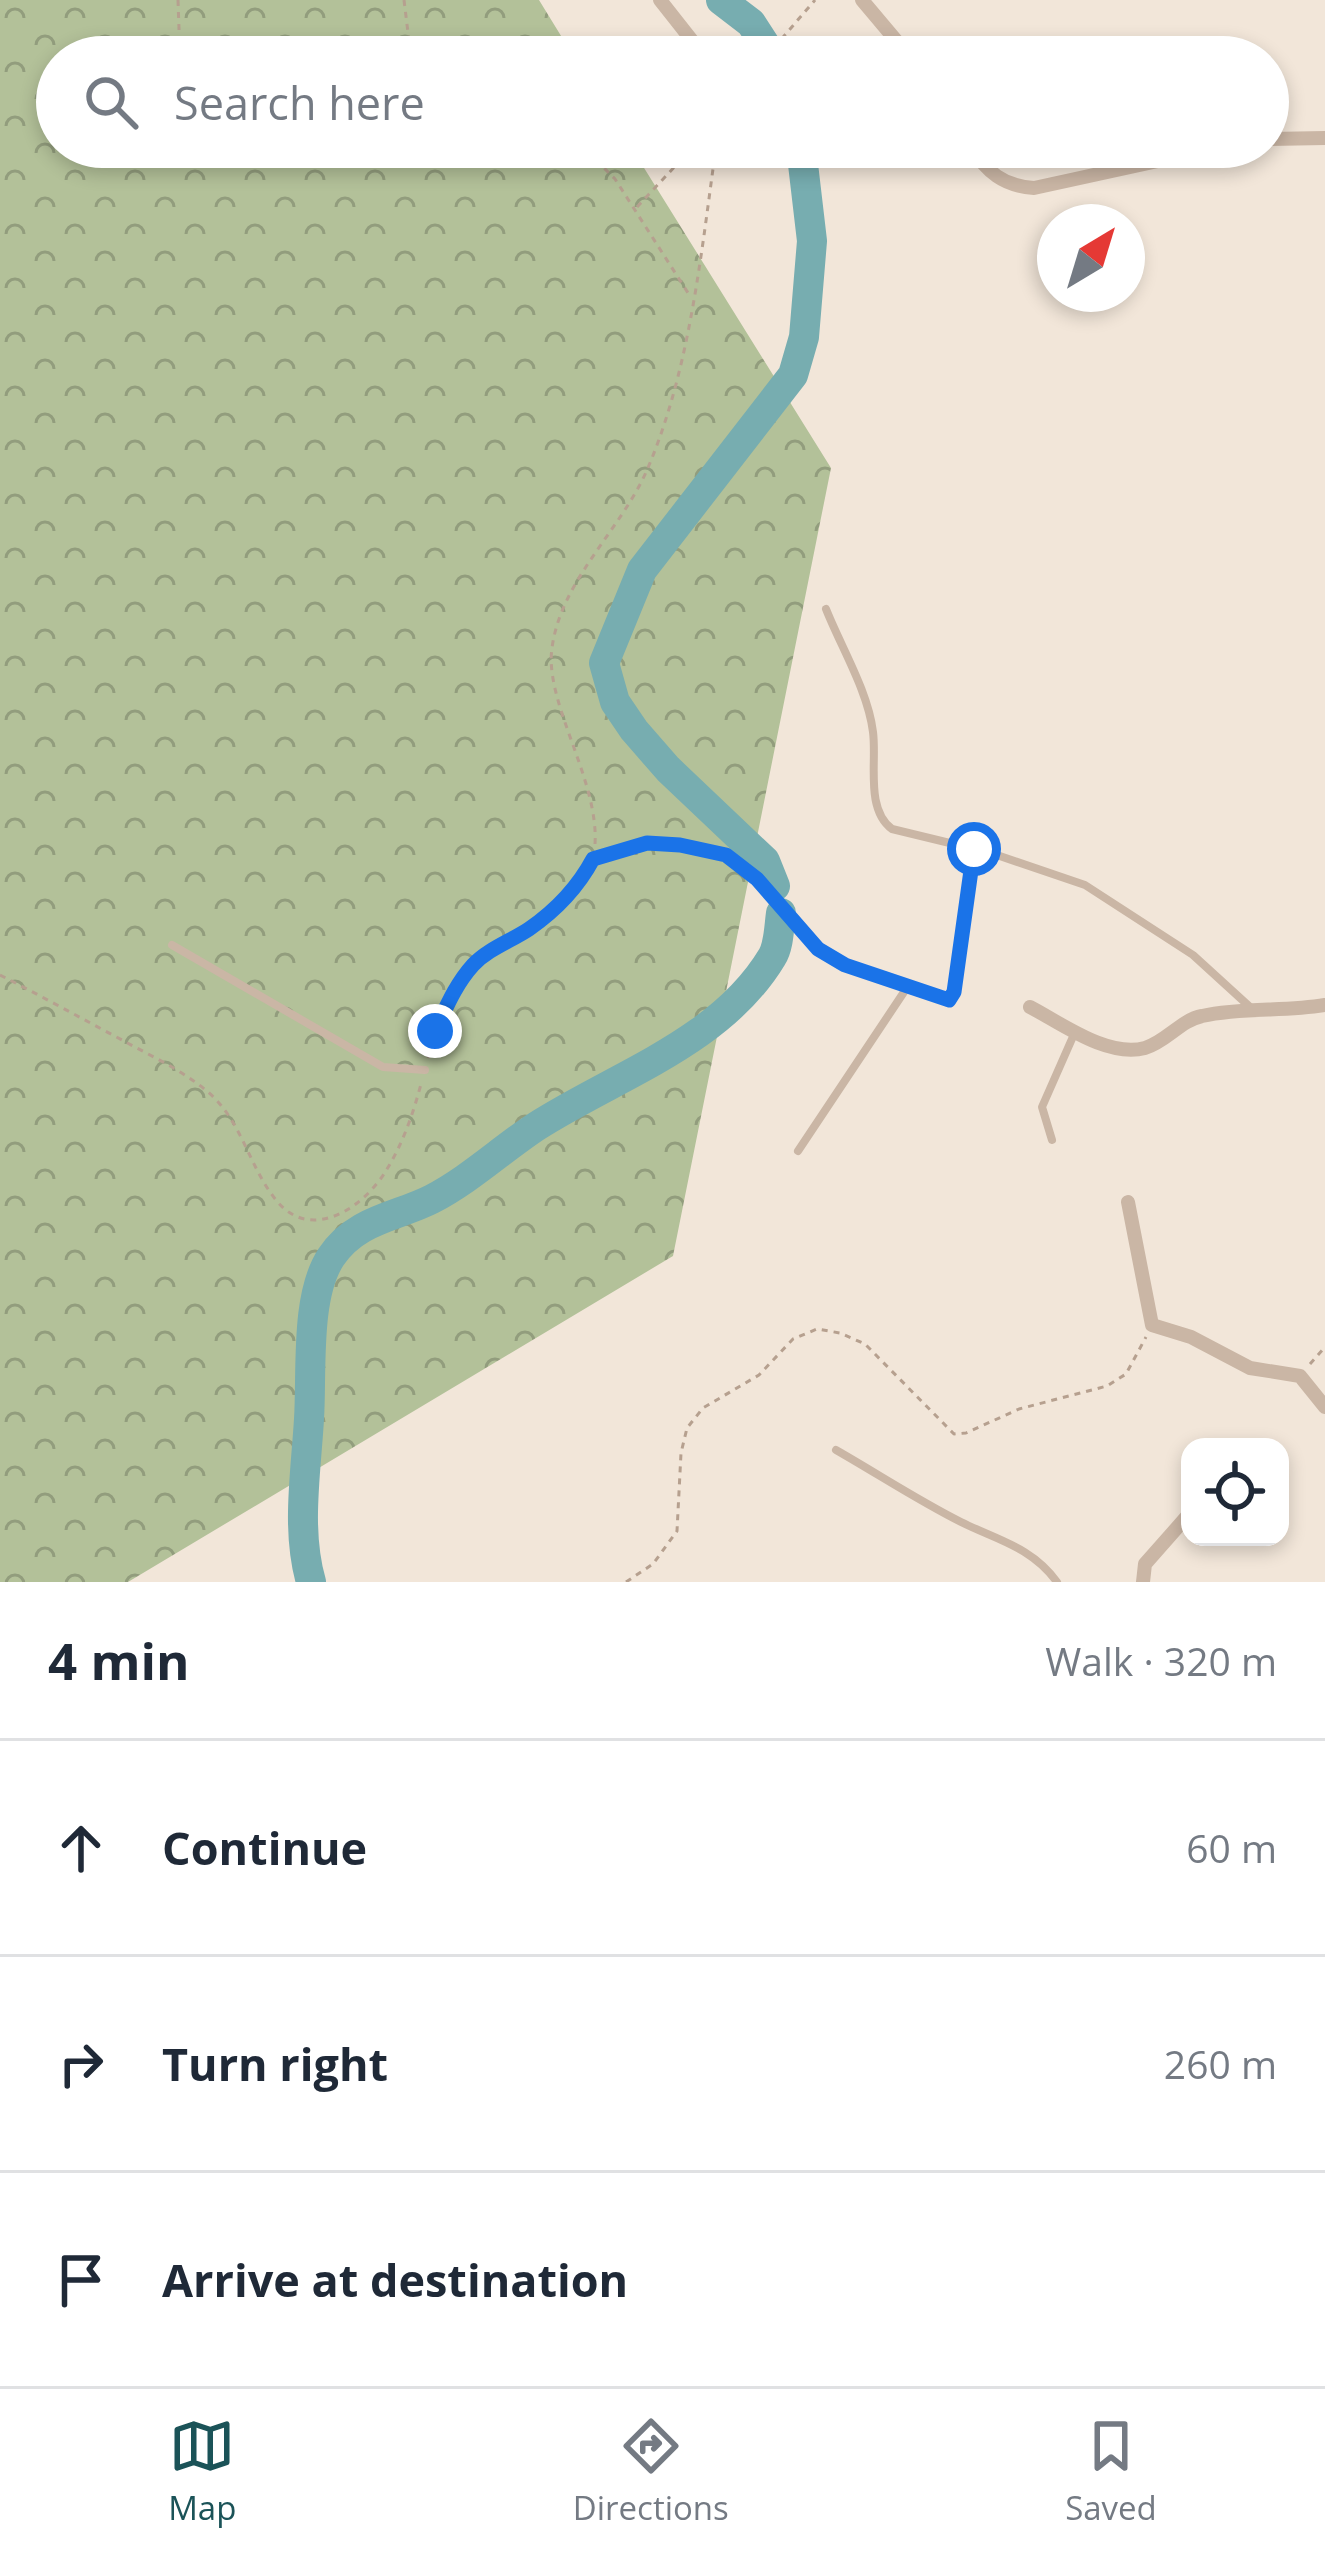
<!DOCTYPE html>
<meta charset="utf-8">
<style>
:root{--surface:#fff;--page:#f2f2f3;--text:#1f2937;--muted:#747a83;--line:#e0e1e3;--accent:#1b5358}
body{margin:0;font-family:"Open Sans",sans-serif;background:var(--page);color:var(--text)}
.controls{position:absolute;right:36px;bottom:36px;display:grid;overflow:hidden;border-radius:24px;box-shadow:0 6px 18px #0003}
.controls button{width:108px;height:108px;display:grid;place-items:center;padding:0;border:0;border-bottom:3px solid var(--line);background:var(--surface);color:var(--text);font:60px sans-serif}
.compass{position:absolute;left:1037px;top:204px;width:108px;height:108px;border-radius:50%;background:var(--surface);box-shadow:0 6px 18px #0003;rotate:38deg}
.stop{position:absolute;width:36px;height:36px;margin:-27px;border:9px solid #1a73e8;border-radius:50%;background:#fff}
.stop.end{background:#1a73e8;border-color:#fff;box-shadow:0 3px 12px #0008}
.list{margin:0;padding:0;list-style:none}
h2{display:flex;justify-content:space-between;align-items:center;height:156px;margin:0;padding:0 48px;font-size:51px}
h2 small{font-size:39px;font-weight:400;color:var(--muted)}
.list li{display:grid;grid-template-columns:78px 1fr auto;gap:36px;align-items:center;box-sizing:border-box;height:216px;padding:0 48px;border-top:3px solid var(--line)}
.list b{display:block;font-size:45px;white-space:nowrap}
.list em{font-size:39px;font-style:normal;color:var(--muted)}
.icon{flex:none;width:66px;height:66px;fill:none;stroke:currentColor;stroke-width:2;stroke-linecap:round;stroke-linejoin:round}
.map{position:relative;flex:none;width:1325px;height:1582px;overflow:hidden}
.search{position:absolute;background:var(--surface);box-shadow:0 6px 18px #0003;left:36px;right:36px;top:36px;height:132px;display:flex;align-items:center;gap:30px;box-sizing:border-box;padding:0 42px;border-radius:66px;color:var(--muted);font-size:45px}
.sheet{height:804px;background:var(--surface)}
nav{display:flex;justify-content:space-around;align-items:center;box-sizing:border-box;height:168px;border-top:3px solid var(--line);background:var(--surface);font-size:33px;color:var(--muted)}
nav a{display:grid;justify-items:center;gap:6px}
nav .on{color:var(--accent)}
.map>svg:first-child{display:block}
.forest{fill:url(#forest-crowns)}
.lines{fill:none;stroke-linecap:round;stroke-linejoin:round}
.river{stroke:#77adb0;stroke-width:30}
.path{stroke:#b6a08f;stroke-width:3;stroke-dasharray:6 6;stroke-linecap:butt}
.service{stroke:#cab6a5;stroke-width:8}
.minor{stroke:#cab6a5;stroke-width:14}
.route{stroke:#1a73e8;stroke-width:15}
</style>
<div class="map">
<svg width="1325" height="1582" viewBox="0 0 1325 1582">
<defs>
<pattern id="forest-crowns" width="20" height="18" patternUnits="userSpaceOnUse" patternTransform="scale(3)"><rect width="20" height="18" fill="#b3c199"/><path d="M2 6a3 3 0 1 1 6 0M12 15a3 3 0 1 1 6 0" fill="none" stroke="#929d7d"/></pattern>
</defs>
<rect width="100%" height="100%" fill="#f2e6d9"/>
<!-- forest -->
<path class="forest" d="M0 0H539L574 57H57V147H631L831 468 673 1256 128 1582H0Z"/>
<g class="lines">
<!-- river -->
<g class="river">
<path d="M721 0 751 23 773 57"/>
<path d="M775 886 765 861 668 769 634 730 615 702 604 663 642 570 793 375 804 337 812 241 801 147"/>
<path d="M311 1582C296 1530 306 1472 309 1419 312 1373 305 1296 331 1257 356 1219 397 1217 432 1199 469 1180 502 1149 537 1126 617 1075 721 1042 772 957 779 946 779 927 781 913"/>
</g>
<!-- path -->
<g class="path">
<path d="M178 0 180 57"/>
<path d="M404 0 411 57"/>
<path d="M766 57 815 0"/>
<path d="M410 147 430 158 475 167 530 153 595 159 615 179 690 296"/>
<path d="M637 207 693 147"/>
<path d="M595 844C599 780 544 702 552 648 561 580 621 530 647 470 690 370 701 254 716 147"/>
<path d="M0 975C41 996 81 1018 122 1040 151 1056 182 1070 208 1092 242 1121 249 1167 276 1200 311 1244 365 1207 387 1169 403 1143 413 1114 421 1084"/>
<path d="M428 1058C437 1024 449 991 473 965 507 929 562 918 587 870"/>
<path d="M1310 1364 1325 1347"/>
<path d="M626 1582 653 1564 677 1531 681 1453 687 1428 703 1408 759 1375 793 1339 817 1329 840 1333 865 1344 954 1434 966 1433 1019 1409 1107 1386 1126 1374 1146 1337"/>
</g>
<!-- service -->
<g class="service">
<path d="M826 609C841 647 868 691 873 732 877 762 865 809 892 829L991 853 1085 885 1193 955 1250 1007"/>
<path d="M593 859 647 843 680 845 726 855 757 879 818 949 845 965 945 1001 954 992 974 849"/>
<path d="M172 945 383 1067 425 1070"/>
<path d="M1052 1140 1042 1107 1075 1032"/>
<path d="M798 1151 908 986"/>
<path d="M836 1450C878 1474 919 1501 961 1522 997 1540 1032 1547 1057 1582"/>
</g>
<!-- minor -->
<g class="minor">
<path d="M660 0 705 57"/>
<path d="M862 0 910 57"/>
<path d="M1268 139 1325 138"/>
<path d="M971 147C987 172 1003 186 1034 188L1222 147"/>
<path d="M1030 1007C1061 1023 1107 1058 1145 1048 1166 1042 1181 1020 1202 1016 1244 1007 1284 1012 1325 1005"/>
<path d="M1128 1202 1152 1325 1191 1337 1250 1368 1300 1376 1325 1407"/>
<path d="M1143 1582 1145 1564 1190 1513"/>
</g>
</g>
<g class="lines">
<!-- route -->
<path class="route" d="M435 1031C446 1008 455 985 473 965 488 949 511 941 529 929 555 911 578 887 593 859L647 843 680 845 726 855 757 879 818 949 845 965 949 1000 954 992 974 849"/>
</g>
</svg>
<div class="controls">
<button><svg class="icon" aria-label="locate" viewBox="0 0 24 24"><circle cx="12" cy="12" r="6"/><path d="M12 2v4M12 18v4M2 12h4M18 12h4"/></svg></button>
</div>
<svg class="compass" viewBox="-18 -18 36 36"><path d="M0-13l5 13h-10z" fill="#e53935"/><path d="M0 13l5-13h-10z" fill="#747a83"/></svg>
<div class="stop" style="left:974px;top:849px"></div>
<div class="stop end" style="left:435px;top:1031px"></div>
<div class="search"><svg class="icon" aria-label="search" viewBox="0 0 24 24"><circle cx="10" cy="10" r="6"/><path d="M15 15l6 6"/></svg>Search here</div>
</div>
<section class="sheet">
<h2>4 min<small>Walk · 320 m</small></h2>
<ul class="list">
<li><svg class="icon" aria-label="ahead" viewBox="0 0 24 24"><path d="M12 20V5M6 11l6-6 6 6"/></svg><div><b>Continue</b></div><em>60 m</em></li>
<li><svg class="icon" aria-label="right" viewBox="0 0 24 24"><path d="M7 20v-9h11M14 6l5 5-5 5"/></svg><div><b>Turn right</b></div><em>260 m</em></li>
<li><svg class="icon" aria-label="arrive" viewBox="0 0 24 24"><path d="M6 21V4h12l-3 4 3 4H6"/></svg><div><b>Arrive at destination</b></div></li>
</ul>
</section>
<nav>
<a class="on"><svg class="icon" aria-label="map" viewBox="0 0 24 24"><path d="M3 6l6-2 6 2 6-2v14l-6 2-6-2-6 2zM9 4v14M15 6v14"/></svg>Map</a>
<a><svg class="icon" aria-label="directions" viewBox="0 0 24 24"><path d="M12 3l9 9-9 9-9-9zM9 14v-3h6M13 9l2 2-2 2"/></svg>Directions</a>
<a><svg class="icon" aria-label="saved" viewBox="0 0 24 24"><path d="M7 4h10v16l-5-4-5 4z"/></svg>Saved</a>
</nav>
